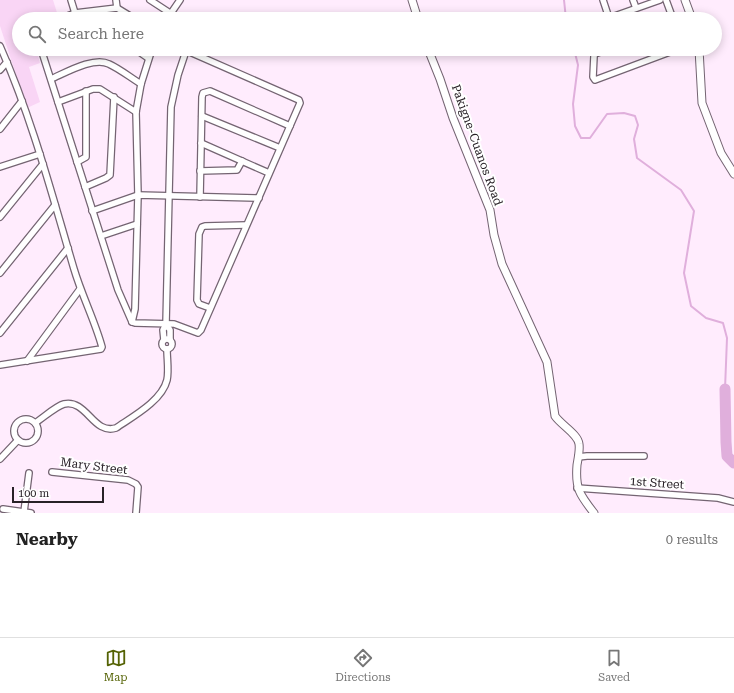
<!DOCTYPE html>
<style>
:root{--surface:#fff;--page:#f2f2f2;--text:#222;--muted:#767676;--line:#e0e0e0;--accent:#546204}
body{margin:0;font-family:"Roboto Serif",serif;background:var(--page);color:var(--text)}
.scale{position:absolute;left:12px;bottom:10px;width:92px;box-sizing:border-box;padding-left:4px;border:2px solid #282127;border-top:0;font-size:11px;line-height:14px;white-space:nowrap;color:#282127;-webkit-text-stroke:3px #fff;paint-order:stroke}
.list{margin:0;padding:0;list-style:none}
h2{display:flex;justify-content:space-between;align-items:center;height:52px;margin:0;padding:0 16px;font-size:17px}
h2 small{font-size:13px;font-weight:400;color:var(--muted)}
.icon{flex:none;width:22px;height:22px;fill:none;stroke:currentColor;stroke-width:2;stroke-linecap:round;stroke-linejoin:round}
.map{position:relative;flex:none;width:734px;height:513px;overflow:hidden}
.search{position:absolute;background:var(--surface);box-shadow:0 2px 10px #0003;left:12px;right:12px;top:12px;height:44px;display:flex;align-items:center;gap:10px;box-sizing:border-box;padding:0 14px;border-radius:22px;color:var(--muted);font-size:15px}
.sheet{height:124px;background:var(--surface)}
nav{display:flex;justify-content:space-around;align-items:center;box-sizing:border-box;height:56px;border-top:1px solid var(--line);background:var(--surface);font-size:11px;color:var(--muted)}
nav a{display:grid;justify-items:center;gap:2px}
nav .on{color:var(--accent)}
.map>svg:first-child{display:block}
.green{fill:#f9d5f5}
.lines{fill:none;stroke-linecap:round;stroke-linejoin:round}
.stream{stroke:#e0afdc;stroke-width:2}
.river{stroke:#e0afdc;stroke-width:11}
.minor-casing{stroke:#746472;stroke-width:8}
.tertiary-casing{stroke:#746472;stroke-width:9}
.minor{stroke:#fff;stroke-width:5.5}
.tertiary{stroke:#fff;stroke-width:7}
.labels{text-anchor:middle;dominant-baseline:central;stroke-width:4;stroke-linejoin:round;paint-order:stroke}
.street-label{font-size:12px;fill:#282127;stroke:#fff}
</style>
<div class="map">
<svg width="734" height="513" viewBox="0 0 734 513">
<rect width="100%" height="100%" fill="#ffecfd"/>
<!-- green -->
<path class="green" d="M0 0H53L59 19H19V49H36L40 63 29 67 40 102 27 108 0 26Z"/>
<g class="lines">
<!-- stream -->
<g class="stream">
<path d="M564 0 566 19"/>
<path d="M574 49 578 65 573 104 575 126 581 138H590L607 114 624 113 635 116 638 125 634 139 637 158 681 190 694 211 684 273 691 306 706 318 723 323 727 338 725 389"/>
</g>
<!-- river -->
<path class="river" d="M725 389 726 442 727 456 734 463"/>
<!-- minor casing -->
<g class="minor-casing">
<g id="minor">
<path d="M71 0 75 13"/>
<path d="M116 0 117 8"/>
<path d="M150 0 170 13"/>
<path d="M603 0 609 18"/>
<path d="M633 0 636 8"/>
<path d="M666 0 673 19"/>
<path d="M60 19 75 13 117 8 135 19"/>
<path d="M167 19 180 0"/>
<path d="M606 19 660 0"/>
<path d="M0 46C32 118 52 195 74 269 82 296 95 321 102 347L101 349 0 365"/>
<path d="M41 49 118 290 132 322 135 323 174 324 198 333 201 330 300 103 299 100 183 49"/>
<path d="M135 49 148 58"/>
<path d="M608 49 595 54 594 56 593 77 595 80 678 49"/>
<path d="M42 52 50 49"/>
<path d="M0 70 7 62"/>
<path d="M51 79C65 73 94 56 109 64 120 69 131 78 141 84"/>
<path d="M58 102 93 89H100L136 112"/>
<path d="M202 116 280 148"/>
<path d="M0 129 22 101"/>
<path d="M201 143 269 173"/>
<path d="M77 162 86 157V91"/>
<path d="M0 167 40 154"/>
<path d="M200 171 237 170 242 161"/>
<path d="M85 187 106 178 110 175 114 97"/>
<path d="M200 197 202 97 203 93 210 91 290 126"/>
<path d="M92 211 138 195 259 198"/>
<path d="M0 217 43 164"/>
<path d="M101 236 137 224"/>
<path d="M0 273 55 205"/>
<path d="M210 308 199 304 197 300 199 234 202 227 205 226 246 225"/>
<path d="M132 322 135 309 138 195 136 112 141 84 152 49"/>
<path d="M166 324 171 107 178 75 186 51"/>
<path d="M0 333 68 248"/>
<circle cx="167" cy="344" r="5"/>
<path d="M164 340 163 330 166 324 170 330V340"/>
<path d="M27 361 80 289"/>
<circle cx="26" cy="431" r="12"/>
<path d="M35 423C43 418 56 406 64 404 87 399 93 435 116 428 132 417 162 401 167 380 169 371 167 359 167 349"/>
<path d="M578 457 587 456H644"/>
<path d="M0 459 18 440"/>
<path d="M52 472 128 480 136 484 138 487 136 513"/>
<path d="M577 488 718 498 734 502"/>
<path d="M3 509 31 513"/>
<path d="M24 512 29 473"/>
</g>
</g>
<!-- tertiary casing -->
<g class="tertiary-casing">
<g id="tertiary">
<path d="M412 0 418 19"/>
<path d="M685 0 692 19"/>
<path d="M428 49 440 79 453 118 490 210 494 235 502 264 547 362 555 416C561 425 578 434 579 444 580 450 578 459 577 465 575 489 580 495 594 513"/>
<path d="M699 49 702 103 721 153 734 174"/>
</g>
</g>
<!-- minor -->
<use href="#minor" class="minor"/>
<!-- tertiary -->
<use href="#tertiary" class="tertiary"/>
</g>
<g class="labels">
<!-- street labels -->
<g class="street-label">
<text transform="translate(477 145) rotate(70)">Pakigne-Cuanos Road</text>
<text transform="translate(94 466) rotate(7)">Mary Street</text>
<text transform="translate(657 483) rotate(4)">1st Street</text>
</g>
</g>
</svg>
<div class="scale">100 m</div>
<div class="search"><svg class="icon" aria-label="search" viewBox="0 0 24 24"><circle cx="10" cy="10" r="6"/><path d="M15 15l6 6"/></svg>Search here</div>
</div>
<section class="sheet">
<h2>Nearby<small>0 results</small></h2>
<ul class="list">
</ul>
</section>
<nav>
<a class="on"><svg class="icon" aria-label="map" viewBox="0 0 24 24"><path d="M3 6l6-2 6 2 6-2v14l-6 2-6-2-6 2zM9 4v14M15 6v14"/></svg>Map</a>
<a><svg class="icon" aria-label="directions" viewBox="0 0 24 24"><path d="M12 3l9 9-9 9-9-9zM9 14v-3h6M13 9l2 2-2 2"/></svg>Directions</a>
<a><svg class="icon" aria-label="saved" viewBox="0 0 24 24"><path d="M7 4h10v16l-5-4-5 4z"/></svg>Saved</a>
</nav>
